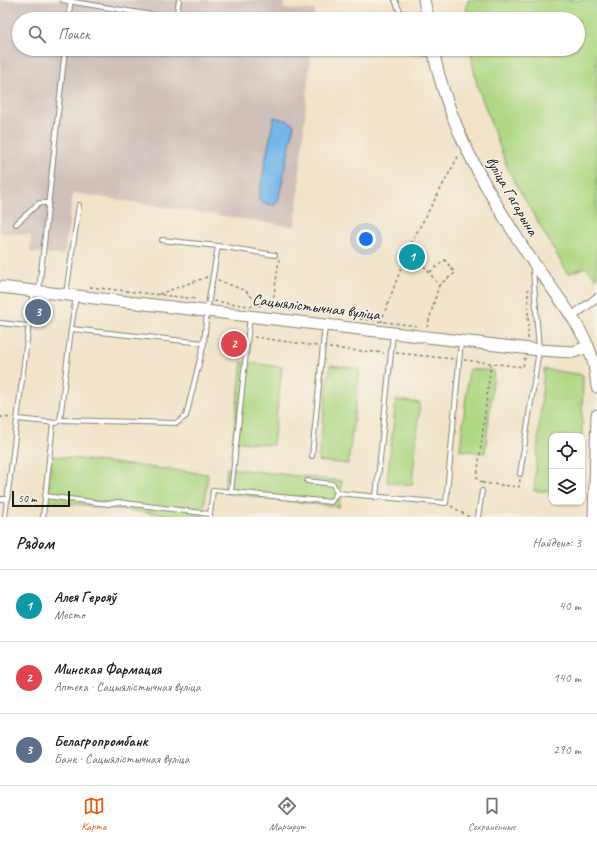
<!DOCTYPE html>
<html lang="ru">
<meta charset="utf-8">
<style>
:root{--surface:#fff;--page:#f6f6f6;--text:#202124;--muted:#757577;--line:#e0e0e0;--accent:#ea580c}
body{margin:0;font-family:Caveat,sans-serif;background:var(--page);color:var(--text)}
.controls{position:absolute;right:12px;bottom:12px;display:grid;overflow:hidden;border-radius:8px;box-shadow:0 1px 3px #0004}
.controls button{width:36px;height:36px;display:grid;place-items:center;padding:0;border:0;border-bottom:1px solid var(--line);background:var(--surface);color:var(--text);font:20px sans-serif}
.scale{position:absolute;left:12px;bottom:10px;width:58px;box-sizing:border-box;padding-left:4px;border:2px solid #1c1c1c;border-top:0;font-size:11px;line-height:14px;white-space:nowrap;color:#1c1c1c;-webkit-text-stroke:3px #f7f3e8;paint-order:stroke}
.you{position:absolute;left:366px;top:239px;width:14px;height:14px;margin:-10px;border:3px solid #fff;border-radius:50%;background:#1a73e8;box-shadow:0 0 0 6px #1a73e833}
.badge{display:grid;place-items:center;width:26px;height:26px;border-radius:50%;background:var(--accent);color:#fff;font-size:13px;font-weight:700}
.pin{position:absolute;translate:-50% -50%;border:2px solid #fff;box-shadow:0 1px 4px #0006}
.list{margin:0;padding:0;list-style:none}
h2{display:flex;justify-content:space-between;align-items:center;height:52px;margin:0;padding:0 16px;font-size:17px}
h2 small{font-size:13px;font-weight:400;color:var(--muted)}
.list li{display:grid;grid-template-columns:26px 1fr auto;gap:12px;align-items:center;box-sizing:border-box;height:72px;padding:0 16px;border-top:1px solid var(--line)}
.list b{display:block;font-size:15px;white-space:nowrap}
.list p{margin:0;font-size:13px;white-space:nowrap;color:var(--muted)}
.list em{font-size:13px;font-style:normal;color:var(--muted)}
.icon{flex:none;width:22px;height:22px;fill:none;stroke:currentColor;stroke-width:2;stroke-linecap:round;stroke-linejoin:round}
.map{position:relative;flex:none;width:597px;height:517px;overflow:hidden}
.search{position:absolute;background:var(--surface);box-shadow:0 1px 3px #0004;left:12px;right:12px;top:12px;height:44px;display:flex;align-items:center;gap:10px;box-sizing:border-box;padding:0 14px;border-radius:22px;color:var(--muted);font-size:15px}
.sheet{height:268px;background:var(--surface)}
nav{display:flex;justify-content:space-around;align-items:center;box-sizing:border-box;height:56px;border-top:1px solid var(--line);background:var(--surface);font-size:11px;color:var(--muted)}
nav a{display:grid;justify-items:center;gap:2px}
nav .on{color:var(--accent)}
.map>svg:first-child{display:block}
.industrial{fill:#cfc0ba}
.green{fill:#afd884;stroke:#667a50}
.water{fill:#74b7e9;stroke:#486a82}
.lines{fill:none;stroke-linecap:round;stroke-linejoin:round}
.service-casing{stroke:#878072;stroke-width:6}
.minor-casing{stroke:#878072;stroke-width:10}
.secondary-casing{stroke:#878072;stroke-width:13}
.path{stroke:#878072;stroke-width:1.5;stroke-dasharray:3 3;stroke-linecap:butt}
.service{stroke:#fff;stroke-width:4}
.minor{stroke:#fff;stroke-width:8}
.secondary{stroke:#fff;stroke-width:11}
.labels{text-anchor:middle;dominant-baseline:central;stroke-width:3;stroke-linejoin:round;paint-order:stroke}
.street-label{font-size:16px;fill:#1c1c1c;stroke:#f7f3e8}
</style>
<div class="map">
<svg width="597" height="517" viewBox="0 0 597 517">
<rect width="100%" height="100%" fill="#f7f3e8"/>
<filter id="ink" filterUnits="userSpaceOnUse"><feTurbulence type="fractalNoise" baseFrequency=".025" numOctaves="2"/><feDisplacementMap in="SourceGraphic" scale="8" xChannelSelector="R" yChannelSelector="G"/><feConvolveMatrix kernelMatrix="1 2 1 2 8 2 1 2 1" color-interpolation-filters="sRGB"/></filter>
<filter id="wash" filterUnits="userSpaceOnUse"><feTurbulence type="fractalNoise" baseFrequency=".012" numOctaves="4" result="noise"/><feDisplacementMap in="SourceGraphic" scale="16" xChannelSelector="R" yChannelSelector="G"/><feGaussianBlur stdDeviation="0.9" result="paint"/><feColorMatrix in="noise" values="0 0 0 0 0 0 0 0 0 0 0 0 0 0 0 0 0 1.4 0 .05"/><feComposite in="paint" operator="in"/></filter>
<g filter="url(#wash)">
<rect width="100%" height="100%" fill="#f2e3c9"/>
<!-- industrial -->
<path class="industrial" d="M0 0H284V9L315 10 314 19H19V49H311L295 227 73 193 64 255 30 252 31 235 0 232Z"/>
<!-- green -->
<g class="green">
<path d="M468 0H597V279L585 267 568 274 509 172 477 85 470 49H578V19H465Z"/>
<path d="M242 362 282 367 273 445 233 441Z"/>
<path d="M330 365 360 369 348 464 318 461Z"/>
<path d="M469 369 494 371 485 453 460 450Z"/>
<path d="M544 369 583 375 582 436H552V491H534Z"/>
<path d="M396 400 420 403 412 485 387 482Z"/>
<path d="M52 456 208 474 203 517H187L47 501Z"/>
<path d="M227 468 342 481 339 507 224 493Z"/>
</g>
<!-- water -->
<path class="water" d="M274 117 289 121 294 125 278 202 274 205 262 203 259 200V195Z"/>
</g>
<g filter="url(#ink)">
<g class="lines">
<!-- service casing -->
<g class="service-casing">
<g id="service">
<path d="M62 0 176 19"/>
<path d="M395 0 403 19"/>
<path d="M68 19 71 0"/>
<path d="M176 19 179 0"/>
<path d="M378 49 417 54 434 53"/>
<path d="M16 224 39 203H49"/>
<path d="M162 240 218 246"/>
<path d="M39 291 65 49"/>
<path d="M66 294 79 205"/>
<path d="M0 323 28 326"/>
<path d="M71 329 76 296"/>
<path d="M17 419 57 423 60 420 71 329 204 343 207 311 218 246 275 255"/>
<path d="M60 420 177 423 186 416 204 343"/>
<path d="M312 456 325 325"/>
<path d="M520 474 539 350 533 269"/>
<path d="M307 481 333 484 337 493"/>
<path d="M231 492 250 316"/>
<path d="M45 496 108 504 117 502 210 514V517"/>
<path d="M376 497 393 333"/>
<path d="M0 499H8"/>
<path d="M210 514 213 490 331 502 337 493 446 503 461 341"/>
<path d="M5 517 33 291"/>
<path d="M43 517 53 423"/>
<path d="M478 517 482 491"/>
</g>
</g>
<!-- minor casing -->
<g class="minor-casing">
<path id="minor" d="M571 317 597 298"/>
</g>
<!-- secondary casing -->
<g class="secondary-casing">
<g id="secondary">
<path d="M424 0 428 19"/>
<path d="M433 49C447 122 483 185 523 247 543 279 581 321 592 357 595 366 596 377 597 387"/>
<path d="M0 287 539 350 573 352 588 347"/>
<path d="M594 517 597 415"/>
</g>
</g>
<!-- path -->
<g class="path">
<path d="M409 247 439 285 427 327"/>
<path d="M430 272 445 260 455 273 439 285"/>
<path d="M218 280 246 291 261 307"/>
<path d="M90 287 197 299"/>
<path d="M159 294 207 277"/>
<path d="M214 301 256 307"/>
<path d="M272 309 279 259"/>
<path d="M360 319 418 326"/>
<path d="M381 322 409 247 459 155"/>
<path d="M254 337 317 346"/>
<path d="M528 339V289"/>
<path d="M329 348 384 353"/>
<path d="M396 353 454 359"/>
<path d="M464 360 523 367 525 357"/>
<path d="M0 417 12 418"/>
<path d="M482 483 477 478 491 364"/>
<path d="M482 483 519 487 520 479"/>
<path d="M451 506 469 517"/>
</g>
<!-- service -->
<use href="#service" class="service"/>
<!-- minor -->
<use href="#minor" class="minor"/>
<!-- secondary -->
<use href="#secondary" class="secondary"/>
</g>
</g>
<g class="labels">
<!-- street labels -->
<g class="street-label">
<text transform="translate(512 196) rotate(60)">вуліца Гагарына</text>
<text transform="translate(316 307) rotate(7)">Сацыялістычная вуліца</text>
</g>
</g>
</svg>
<div class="controls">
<button><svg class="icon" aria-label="locate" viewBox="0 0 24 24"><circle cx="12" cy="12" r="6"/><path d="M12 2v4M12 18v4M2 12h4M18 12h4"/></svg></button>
<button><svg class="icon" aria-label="layers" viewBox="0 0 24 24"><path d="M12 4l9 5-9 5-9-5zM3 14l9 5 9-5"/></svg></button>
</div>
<div class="scale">50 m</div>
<div class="you"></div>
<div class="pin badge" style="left:412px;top:257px;background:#0f9aa8">1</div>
<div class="pin badge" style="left:234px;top:344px;background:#e0444e">2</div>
<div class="pin badge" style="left:38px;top:312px;background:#5c6f8a">3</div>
<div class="search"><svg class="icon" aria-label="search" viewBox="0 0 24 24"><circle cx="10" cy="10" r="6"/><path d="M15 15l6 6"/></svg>Поиск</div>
</div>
<section class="sheet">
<h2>Рядом<small>Найдено: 3</small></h2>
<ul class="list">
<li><span class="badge" style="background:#0f9aa8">1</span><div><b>Алея Герояў</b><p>Место</p></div><em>40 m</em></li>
<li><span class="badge" style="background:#e0444e">2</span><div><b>Минская Фармация</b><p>Аптека · Сацыялістычная вуліца</p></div><em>140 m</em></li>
<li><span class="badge" style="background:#5c6f8a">3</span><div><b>Белагропромбанк</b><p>Банк · Сацыялістычная вуліца</p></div><em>290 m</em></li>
</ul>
</section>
<nav>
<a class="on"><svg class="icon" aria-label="map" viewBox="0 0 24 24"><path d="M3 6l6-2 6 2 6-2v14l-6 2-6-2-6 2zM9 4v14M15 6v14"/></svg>Карта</a>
<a><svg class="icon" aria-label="directions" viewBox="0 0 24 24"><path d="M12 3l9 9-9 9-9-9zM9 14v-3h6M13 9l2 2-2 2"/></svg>Маршрут</a>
<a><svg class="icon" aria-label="saved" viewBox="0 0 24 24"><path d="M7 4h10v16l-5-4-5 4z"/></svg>Сохранённые</a>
</nav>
